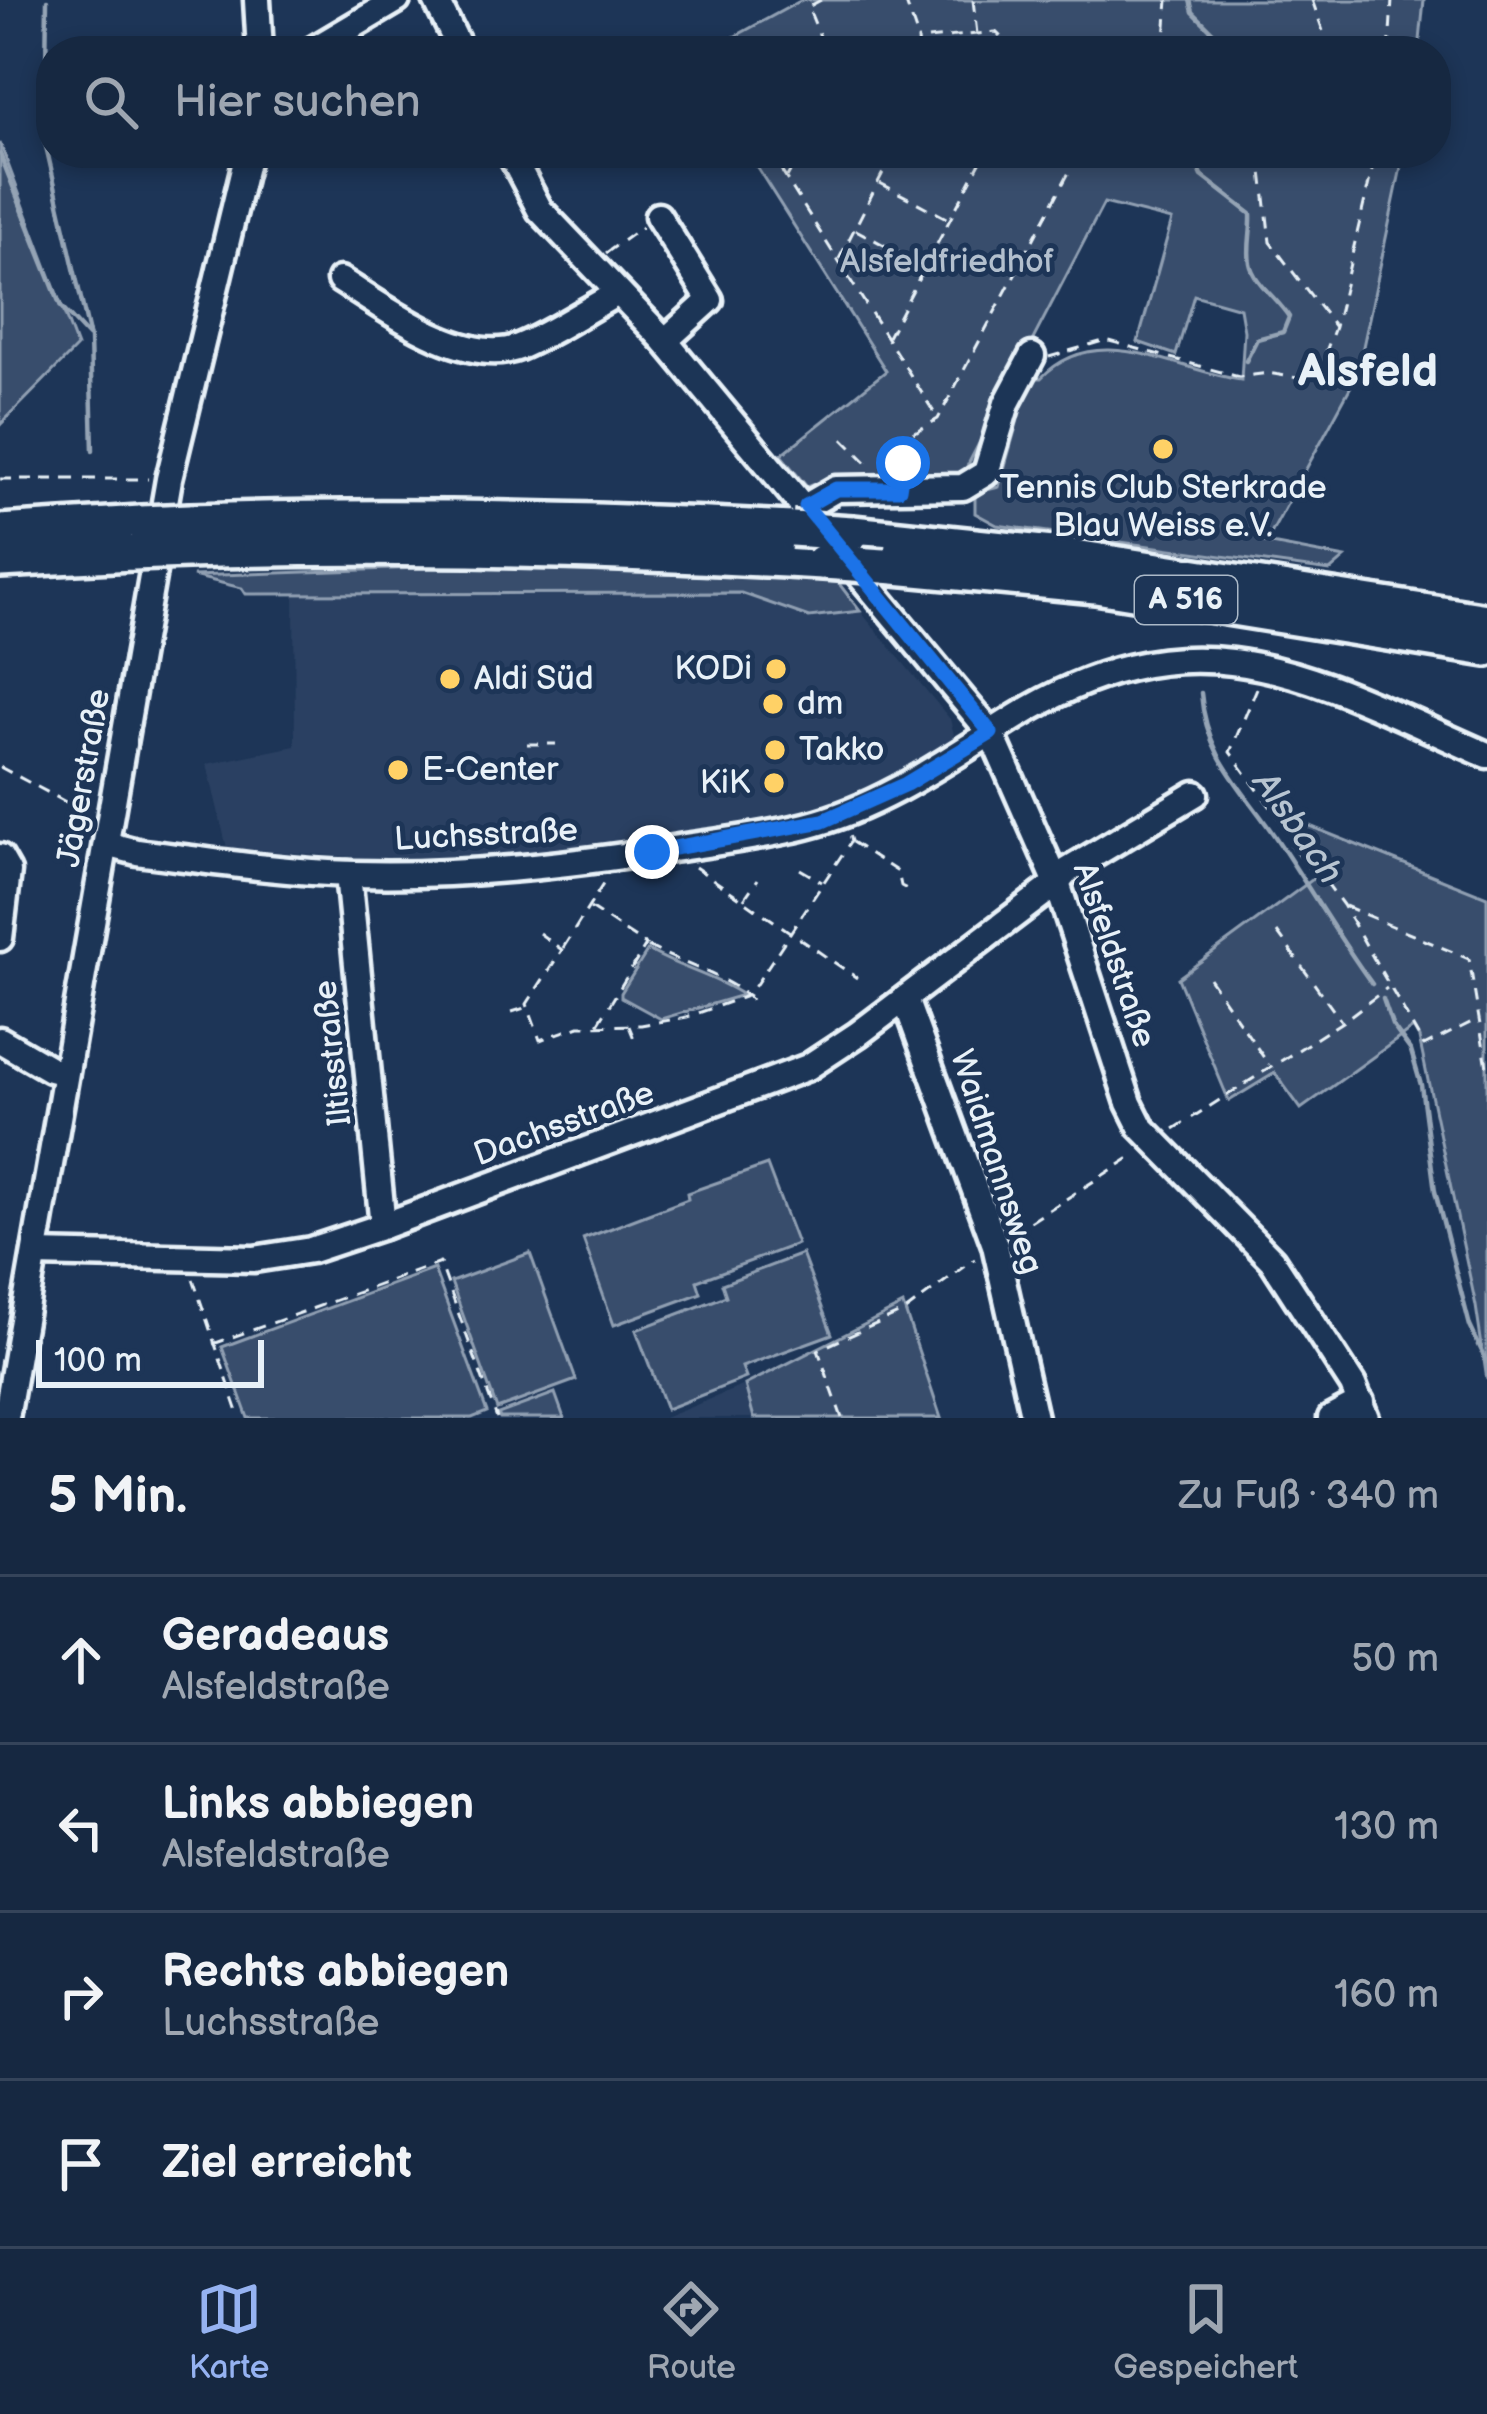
<!DOCTYPE html>
<html lang="de">
<meta charset="utf-8">
<style>
:root{--surface:#162841;--page:#1f3048;--text:#f1f3f6;--muted:#9ea6b1;--line:#35445a;--accent:#95b2f1}
body{margin:0;font-family:"Balsamiq Sans",sans-serif;background:var(--page);color:var(--text)}
.scale{position:absolute;left:36px;bottom:30px;width:228px;box-sizing:border-box;padding-left:12px;border:6px solid #e8f1f8;border-top:0;font-size:33px;line-height:42px;white-space:nowrap;color:#e8f1f8;-webkit-text-stroke:9px #1d3557;paint-order:stroke}
.stop{position:absolute;width:36px;height:36px;margin:-27px;border:9px solid #1a73e8;border-radius:50%;background:#fff}
.stop.end{background:#1a73e8;border-color:#fff;box-shadow:0 3px 12px #0008}
.list{margin:0;padding:0;list-style:none}
h2{display:flex;justify-content:space-between;align-items:center;height:156px;margin:0;padding:0 48px;font-size:51px}
h2 small{font-size:39px;font-weight:400;color:var(--muted)}
.list li{display:grid;grid-template-columns:78px 1fr auto;gap:36px;align-items:center;box-sizing:border-box;height:168px;padding:0 48px;border-top:3px solid var(--line)}
.list b{display:block;font-size:45px;white-space:nowrap}
.list p{margin:0;font-size:39px;white-space:nowrap;color:var(--muted)}
.list em{font-size:39px;font-style:normal;color:var(--muted)}
.icon{flex:none;width:66px;height:66px;fill:none;stroke:currentColor;stroke-width:2;stroke-linecap:round;stroke-linejoin:round}
.map{position:relative;flex:none;width:1487px;height:1418px;overflow:hidden}
.search{position:absolute;background:var(--surface);box-shadow:0 6px 18px #0003;left:36px;right:36px;top:36px;height:132px;display:flex;align-items:center;gap:30px;box-sizing:border-box;padding:0 42px;border-radius:48px;color:var(--muted);font-size:45px}
.sheet{height:828px;background:var(--surface)}
nav{display:flex;justify-content:space-around;align-items:center;box-sizing:border-box;height:168px;border-top:3px solid var(--line);background:var(--surface);font-size:33px;color:var(--muted)}
nav a{display:grid;justify-items:center;gap:6px}
nav .on{color:var(--accent)}
.map>svg:first-child{display:block}
.built{fill:#2a4162}
.green{fill:#374d6c;stroke:#909fb2;stroke-width:3}
.lines{fill:none;stroke-linecap:round;stroke-linejoin:round}
.stream{stroke:#95a4b5;stroke-width:4.5}
.minor-casing{stroke:#e8f1f8;stroke-width:33}
.highway-casing{stroke:#e8f1f8;stroke-width:42}
.path{stroke:#e8f1f8;stroke-width:3;stroke-dasharray:12 9;stroke-linecap:butt}
.minor{stroke:#1d3557;stroke-width:24}
.highway{stroke:#1d3557;stroke-width:33}
.highway-bridge-casing{stroke:#e8f1f8;stroke-width:42;stroke-linecap:butt}
.highway-bridge{stroke:#1d3557;stroke-width:33}
.route{stroke:#1a73e8;stroke-width:15}
.poi-dot{fill:#ffd166;stroke:#1d3557;stroke-width:4.5}
.labels{text-anchor:middle;dominant-baseline:central;stroke-width:10;stroke-linejoin:round;paint-order:stroke}
.shield{fill:#1d3557;stroke:#abb9c8;stroke-width:3}
.shield-label{font-size:30px;font-weight:bold;fill:#e8f1f8}
.park-label{font-size:33px;fill:#b3c0ce;stroke:#1d3557}
.poi-label{font-size:33px;fill:#e8f1f8;stroke:#1d3557;text-anchor:start}
.street-label{font-size:33px;fill:#e8f1f8;stroke:#1d3557}
.water-label{font-size:36px;font-style:italic;fill:#b7c4d1;stroke:#1d3557}
.district-label{font-size:45px;font-weight:bold;fill:#e8f1f8;stroke:#1d3557}
</style>
<div class="map">
<svg width="1487" height="1418" viewBox="0 0 1487 1418">
<rect width="100%" height="100%" fill="#1d3557"/>
<filter id="ink" filterUnits="userSpaceOnUse"><feTurbulence type="fractalNoise" baseFrequency=".00833" numOctaves="2"/><feDisplacementMap in="SourceGraphic" scale="24" xChannelSelector="R" yChannelSelector="G"/><feConvolveMatrix kernelMatrix="1 2 1 2 8 2 1 2 1" color-interpolation-filters="sRGB"/></filter>
<g filter="url(#ink)">
<!-- built -->
<g class="built">
<path d="M294 592 741 593 809 617 860 611 950 719 954 735 948 744 868 790 786 818 732 829 520 857 408 861 227 848 207 764 295 746Z"/>
<path d="M745 1385 754 1418H664Z"/>
</g>
<!-- green -->
<g class="green">
<path d="M802 0H1424L1419 51H708Z"/>
<path d="M0 143 77 347 0 425Z"/>
<path d="M748 153H1404L1357 375 1266 543 1345 558 1330 571 997 525 975 513V493L999 487 1023 402 1017 399 1027 378H1041C1098 319 1174 370 1241 380L1244 331 1240 308 1194 295 1176 355 1138 342 1172 220 1104 203 962 476 835 475 807 487 781 455 886 371Z"/>
<path d="M478 566 837 581 860 611 809 617 741 593 246 594 242 588 193 576Z"/>
<path d="M1302 823 1487 897V1380L1476 1306 1419 1038 1413 1028 1301 1109 1275 1073 1229 1101 1178 978 1316 877 1291 845Z"/>
<path d="M648 950C678 968 713 975 743 995L661 1019 621 997V993Z"/>
<path d="M767 1165 797 1244 697 1281 701 1293 614 1325 583 1239 688 1199 687 1193Z"/>
<path d="M530 1253 576 1380 497 1409 451 1282Z"/>
<path d="M802 1254 832 1334 742 1367 746 1378 666 1409 636 1330 726 1296 722 1284Z"/>
<path d="M434 1269 487 1412 472 1418H248L222 1347Z"/>
<path d="M903 1305 941 1418H754L745 1385Z"/>
<path d="M555 1393 564 1418H500L498 1414Z"/>
</g>
<g class="lines">
<!-- stream -->
<g class="stream">
<path d="M47 0 45 142 90 338 93 451"/>
<path d="M1190 0 1193 12 1215 34 1216 51"/>
<path d="M1204 153 1199 169 1202 176 1251 214C1252 230 1247 248 1250 263 1253 282 1279 300 1289 317L1283 332 1257 339 1246 361"/>
<path d="M0 154 61 307 88 336"/>
<path d="M1201 693C1206 759 1244 789 1278 841 1310 889 1338 937 1372 984"/>
<path d="M1383 999 1392 1025 1411 1051 1421 1085 1435 1191 1470 1326 1487 1362"/>
</g>
<!-- minor casing -->
<g class="minor-casing">
<g id="minor">
<path d="M257 0 260 51"/>
<path d="M436 0 461 51"/>
<path d="M311 51 397 0"/>
<path d="M510 153 540 210 665 341 991 733 1057 883 1129 1103 1141 1127 1272 1260 1353 1385 1366 1418"/>
<path d="M658 216 710 300 665 341"/>
<path d="M340 280C385 308 465 368 519 347 553 333 586 310 618 293"/>
<path d="M805 507 836 489 963 487 986 473 1007 403 1032 356"/>
<path d="M106 844 137 852C209 861 282 872 354 874 462 877 566 865 672 849 717 842 762 837 806 826 883 807 950 758 1016 717 1198 605 1313 679 1487 755"/>
<path d="M0 857 8 871 0 938"/>
<path d="M348 874 383 1226"/>
<path d="M905 999 995 1245 1034 1418"/>
<path d="M0 1040 50 1069 65 1073"/>
<path d="M35 1254 254 1259 311 1250 383 1226 808 1067 858 1034 1057 883 1067 871 1195 794"/>
<path d="M6 1418 169 479 248 153"/>
<path d="M1331 1418 1361 1402"/>
</g>
</g>
<!-- highway casing -->
<g class="highway-casing">
<g id="highway">
<path d="M191 521C392 514 592 519 792 529"/>
<path d="M0 532 141 523"/>
<path d="M852 533 1062 555 1487 621"/>
<path d="M188 551C400 544 611 551 823 562"/>
<path d="M0 560 132 553"/>
<path d="M884 566 1096 586 1487 649"/>
</g>
</g>
<!-- path -->
<g class="path">
<path d="M821 0 808 7 826 51"/>
<path d="M905 0 918 38"/>
<path d="M973 0 979 51"/>
<path d="M1312 0 1330 51"/>
<path d="M919 51 918 40 996 32 1003 39V51"/>
<path d="M1164 51 1168 0"/>
<path d="M1389 51 1392 0"/>
<path d="M770 153 937 417"/>
<path d="M1069 153 1073 162"/>
<path d="M1260 153 1270 242 1335 327"/>
<path d="M1288 153 1332 165 1369 169"/>
<path d="M1365 153 1371 168"/>
<path d="M787 177 800 153"/>
<path d="M880 183 950 220"/>
<path d="M856 230 925 267"/>
<path d="M606 253 642 227"/>
<path d="M839 259 893 153"/>
<path d="M888 337 985 153"/>
<path d="M1049 357 1106 340 1239 377 1268 373 1298 378 1312 372 1324 357 1335 327 1376 153"/>
<path d="M843 439 872 468"/>
<path d="M902 469 903 439 938 419 1074 163 1088 162 1092 153"/>
<path d="M0 479H148"/>
<path d="M1257 688 1230 752 1343 905 1424 1046 1478 1019"/>
<path d="M527 744H556"/>
<path d="M0 767 88 814"/>
<path d="M852 842 898 872 901 886 913 892"/>
<path d="M695 867 857 978"/>
<path d="M800 869 822 882"/>
<path d="M744 899 758 879"/>
<path d="M1345 906 1469 959 1487 1067"/>
<path d="M590 908 646 945 598 1024"/>
<path d="M1277 932 1341 1021"/>
<path d="M539 933 562 950 527 1004 540 1040 579 1026 641 1025 687 1017 749 995 851 841 849 835"/>
<path d="M648 946C677 963 739 979 755 1005"/>
<path d="M563 948 605 881"/>
<path d="M1209 978 1269 1065"/>
<path d="M512 1012 528 1007"/>
<path d="M629 1026 633 1036 630 1041"/>
<path d="M1174 1129 1342 1022 1387 988"/>
<path d="M1013 1233 1136 1154"/>
<path d="M193 1279 240 1418"/>
<path d="M213 1344 440 1263 497 1418"/>
<path d="M842 1418 818 1350 905 1311 975 1259"/>
</g>
<!-- minor -->
<use href="#minor" class="minor"/>
<!-- highway -->
<use href="#highway" class="highway"/>
<!-- highway-bridge casing -->
<g class="highway-bridge-casing">
<g id="highway-bridge">
<path d="M141 523 191 521"/>
<path d="M792 529 852 533"/>
<path d="M132 553 188 551"/>
<path d="M823 562 884 566"/>
</g>
</g>
<!-- highway-bridge -->
<use href="#highway-bridge" class="highway-bridge"/>
</g>
</g>
<g class="lines" filter="url(#ink)">
<!-- route -->
<path class="route" d="M652 852 823 821 906 784 991 733 806 506 836 489H899L903 463"/>
</g>
<!-- markers -->
<g class="poi-dot">
<circle cx="1163" cy="449" r="12"/>
<circle cx="776" cy="669" r="12"/>
<circle cx="450" cy="679" r="12"/>
<circle cx="773" cy="704" r="12"/>
<circle cx="775" cy="750" r="12"/>
<circle cx="398" cy="770" r="12"/>
<circle cx="774" cy="783" r="12"/>
</g>
<g class="labels">
<!-- shield labels -->
<rect class="shield" x="1135" y="576" width="102" height="48" rx="9"/>
<g class="shield-label">
<text x="1186" y="600">A 516</text>
</g>
<!-- park labels -->
<g class="park-label">
<text x="947" y="262">Alsfeldfriedhof</text>
</g>
<!-- poi labels -->
<g class="poi-label">
<text x="1163" y="488" text-anchor="middle">Tennis Club Sterkrade<tspan x="1163" dy="38">Blau Weiss e.V.</tspan></text>
<text x="752" y="669" text-anchor="end">KODi</text>
<text x="474" y="679">Aldi Süd</text>
<text x="797" y="704">dm</text>
<text x="799" y="750">Takko</text>
<text x="422" y="770">E-Center</text>
<text x="750" y="783" text-anchor="end">KiK</text>
</g>
<!-- street labels -->
<g class="street-label">
<text transform="translate(84 778) rotate(-80)">Jägerstraße</text>
<text transform="translate(486 835) rotate(-3)">Luchsstraße</text>
<text transform="translate(1114 955) rotate(71)">Alsfeldstraße</text>
<text transform="translate(333 1053) rotate(-96)">Iltisstraße</text>
<text transform="translate(564 1124) rotate(-20)">Dachsstraße</text>
<text transform="translate(996 1162) rotate(72)">Waidmannsweg</text>
</g>
<!-- water labels -->
<g class="water-label">
<text transform="translate(1297 828) rotate(55)">Alsbach</text>
</g>
<!-- district labels -->
<g class="district-label">
<text x="1368" y="372">Alsfeld</text>
</g>
</g>
</svg>
<div class="scale">100 m</div>
<div class="stop" style="left:903px;top:463px"></div>
<div class="stop end" style="left:652px;top:852px"></div>
<div class="search"><svg class="icon" aria-label="search" viewBox="0 0 24 24"><circle cx="10" cy="10" r="6"/><path d="M15 15l6 6"/></svg>Hier suchen</div>
</div>
<section class="sheet">
<h2>5 Min.<small>Zu Fuß · 340 m</small></h2>
<ul class="list">
<li><svg class="icon" aria-label="ahead" viewBox="0 0 24 24"><path d="M12 20V5M6 11l6-6 6 6"/></svg><div><b>Geradeaus</b><p>Alsfeldstraße</p></div><em>50 m</em></li>
<li><svg class="icon" aria-label="left" viewBox="0 0 24 24"><path d="M17 20v-9H6M10 6l-5 5 5 5"/></svg><div><b>Links abbiegen</b><p>Alsfeldstraße</p></div><em>130 m</em></li>
<li><svg class="icon" aria-label="right" viewBox="0 0 24 24"><path d="M7 20v-9h11M14 6l5 5-5 5"/></svg><div><b>Rechts abbiegen</b><p>Luchsstraße</p></div><em>160 m</em></li>
<li><svg class="icon" aria-label="arrive" viewBox="0 0 24 24"><path d="M6 21V4h12l-3 4 3 4H6"/></svg><div><b>Ziel erreicht</b></div></li>
</ul>
</section>
<nav>
<a class="on"><svg class="icon" aria-label="map" viewBox="0 0 24 24"><path d="M3 6l6-2 6 2 6-2v14l-6 2-6-2-6 2zM9 4v14M15 6v14"/></svg>Karte</a>
<a><svg class="icon" aria-label="directions" viewBox="0 0 24 24"><path d="M12 3l9 9-9 9-9-9zM9 14v-3h6M13 9l2 2-2 2"/></svg>Route</a>
<a><svg class="icon" aria-label="saved" viewBox="0 0 24 24"><path d="M7 4h10v16l-5-4-5 4z"/></svg>Gespeichert</a>
</nav>
